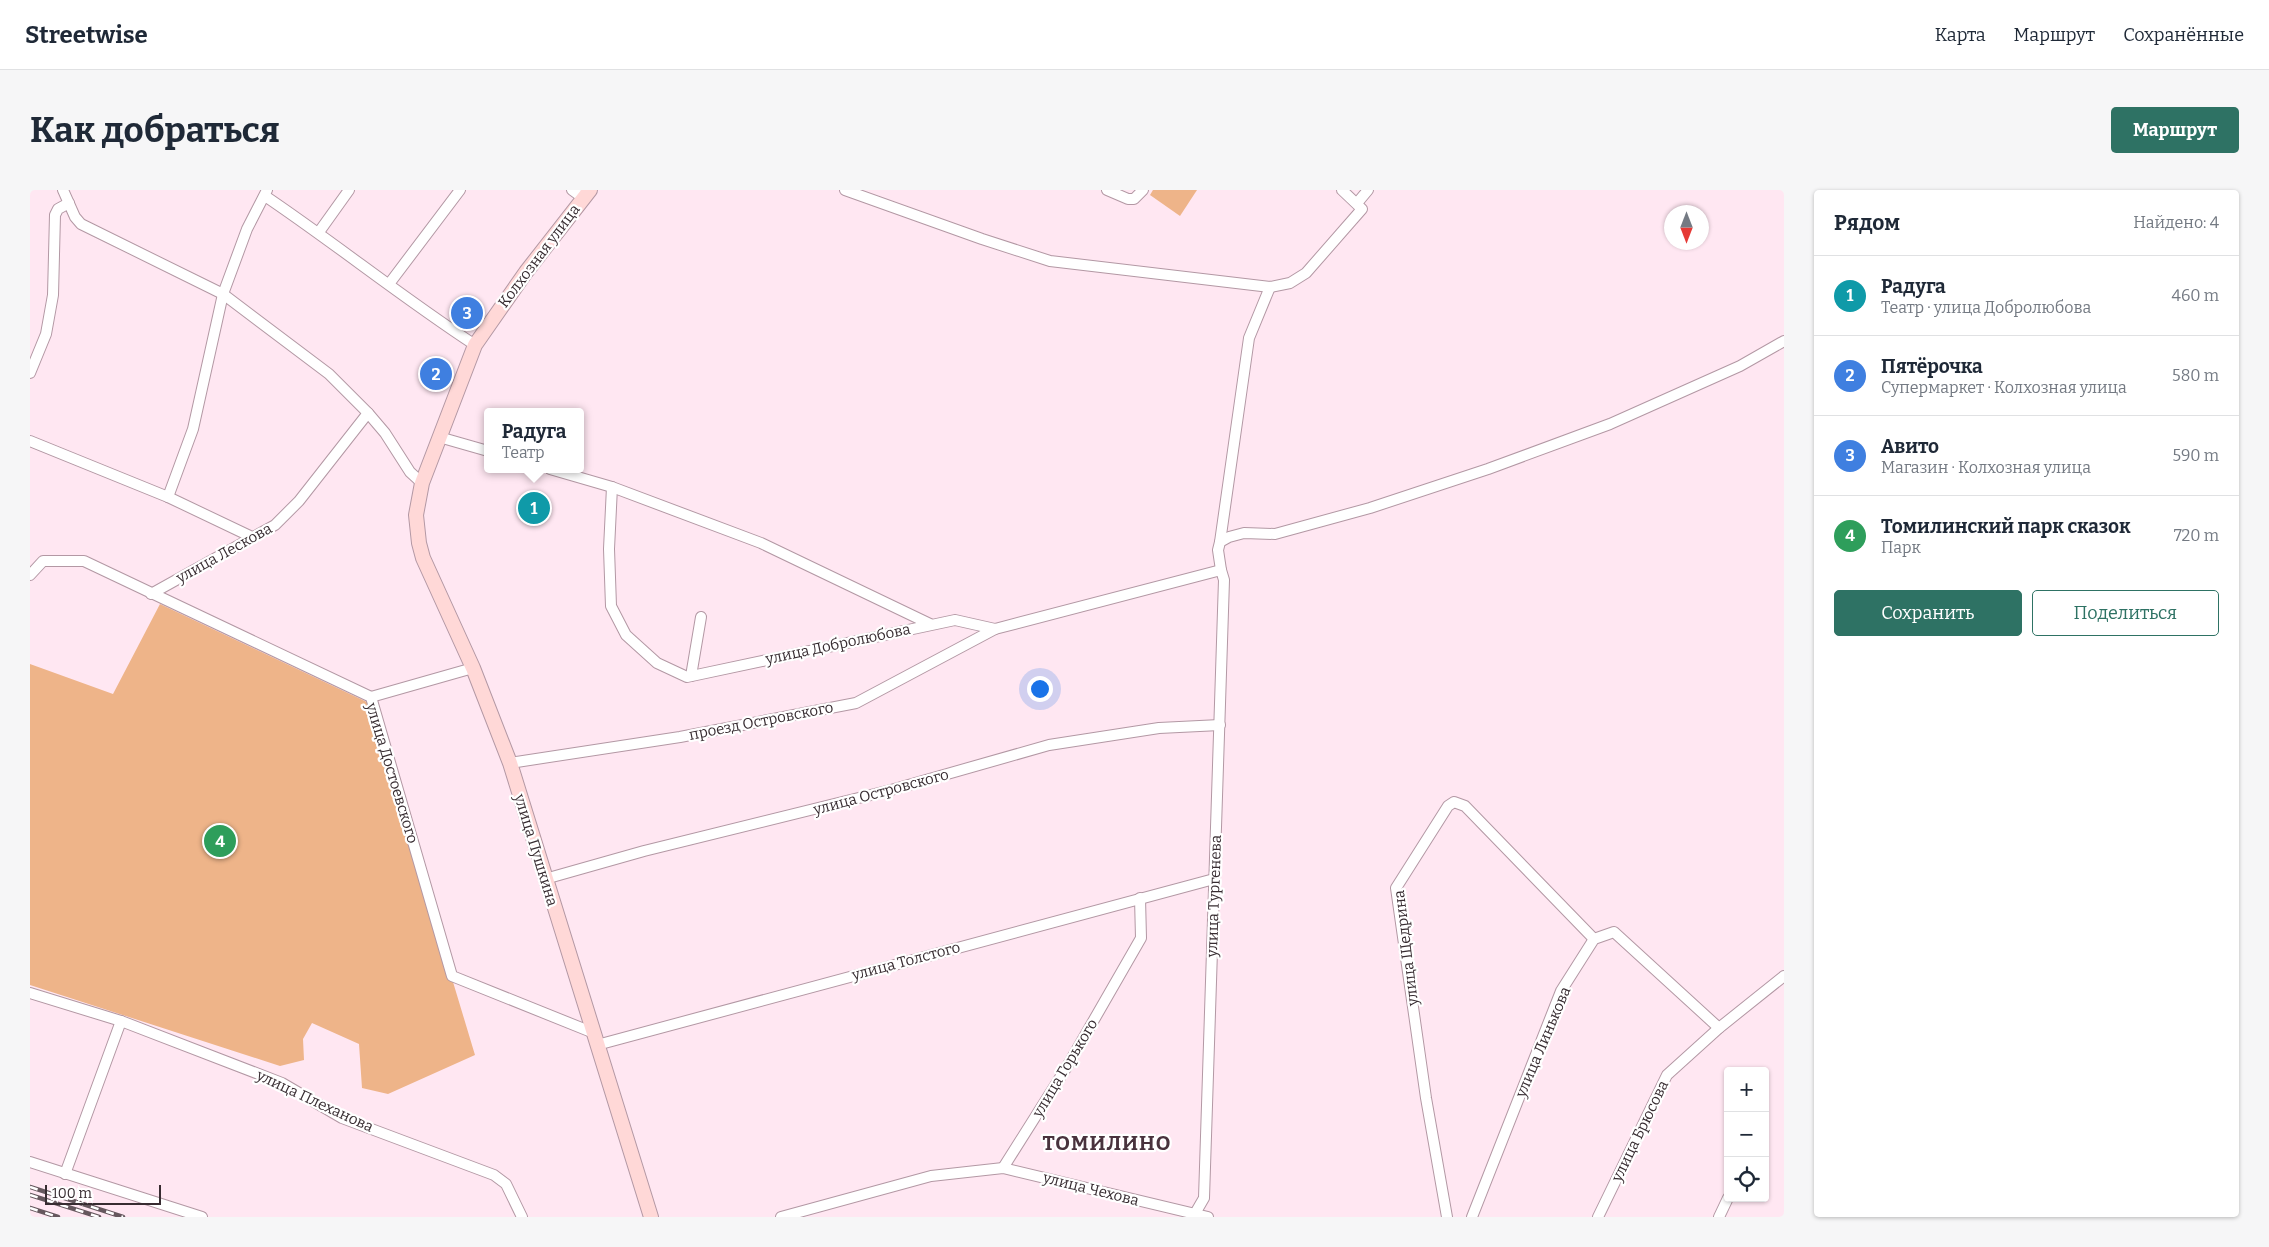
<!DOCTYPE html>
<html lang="ru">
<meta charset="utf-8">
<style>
:root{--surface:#fff;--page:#f6f6f7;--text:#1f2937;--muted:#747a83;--line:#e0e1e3;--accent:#2e7264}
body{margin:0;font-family:Bitter,serif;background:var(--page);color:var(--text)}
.controls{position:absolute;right:15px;bottom:15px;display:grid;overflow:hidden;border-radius:5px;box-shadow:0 1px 4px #0004}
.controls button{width:45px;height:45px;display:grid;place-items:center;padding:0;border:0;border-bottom:1px solid var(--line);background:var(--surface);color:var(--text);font:25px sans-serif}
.compass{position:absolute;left:1634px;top:15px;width:45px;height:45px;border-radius:50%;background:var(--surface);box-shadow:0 1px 4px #0004;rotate:180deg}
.scale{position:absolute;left:15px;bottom:12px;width:116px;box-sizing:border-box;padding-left:5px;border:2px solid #372c31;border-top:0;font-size:14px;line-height:18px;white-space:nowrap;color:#372c31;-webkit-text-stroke:4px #fff;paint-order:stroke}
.you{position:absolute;left:1009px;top:498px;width:18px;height:18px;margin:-12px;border:4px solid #fff;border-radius:50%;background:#1a73e8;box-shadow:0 0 0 8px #1a73e833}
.badge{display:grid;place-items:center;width:32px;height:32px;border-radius:50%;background:var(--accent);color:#fff;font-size:16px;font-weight:700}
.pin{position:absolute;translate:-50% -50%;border:2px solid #fff;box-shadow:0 1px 5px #0006}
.popup{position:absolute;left:454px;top:218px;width:100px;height:65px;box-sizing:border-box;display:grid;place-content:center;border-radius:5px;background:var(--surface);filter:drop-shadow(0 1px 4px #0005);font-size:16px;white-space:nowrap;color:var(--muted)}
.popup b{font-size:19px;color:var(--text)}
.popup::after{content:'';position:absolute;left:50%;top:100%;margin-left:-10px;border:10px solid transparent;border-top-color:var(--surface)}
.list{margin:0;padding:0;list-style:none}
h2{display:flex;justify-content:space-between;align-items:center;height:65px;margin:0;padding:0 20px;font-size:21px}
h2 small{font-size:16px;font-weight:400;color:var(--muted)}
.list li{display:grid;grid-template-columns:32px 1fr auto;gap:15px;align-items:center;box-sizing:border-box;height:80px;padding:0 20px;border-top:1px solid var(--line)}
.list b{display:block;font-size:19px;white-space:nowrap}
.list p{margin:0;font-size:16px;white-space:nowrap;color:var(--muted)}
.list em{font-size:16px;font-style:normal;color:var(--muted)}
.actions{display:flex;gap:10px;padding:15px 20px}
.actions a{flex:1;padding:11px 0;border:1px solid var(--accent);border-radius:5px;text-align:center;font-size:18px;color:var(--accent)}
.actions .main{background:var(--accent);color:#fff}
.icon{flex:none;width:28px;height:28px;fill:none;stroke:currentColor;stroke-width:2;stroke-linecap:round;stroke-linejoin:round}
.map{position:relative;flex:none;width:1754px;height:1027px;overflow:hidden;border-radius:5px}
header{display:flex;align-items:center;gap:30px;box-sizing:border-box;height:70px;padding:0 25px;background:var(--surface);border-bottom:1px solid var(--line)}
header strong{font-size:24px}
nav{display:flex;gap:28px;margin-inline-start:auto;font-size:18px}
.intro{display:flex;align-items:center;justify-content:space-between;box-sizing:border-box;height:120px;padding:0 30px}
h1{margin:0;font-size:35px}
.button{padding:12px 22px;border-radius:5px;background:var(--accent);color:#fff;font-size:18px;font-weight:700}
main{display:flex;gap:30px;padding:0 30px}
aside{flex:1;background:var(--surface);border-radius:5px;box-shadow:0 1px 4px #0004}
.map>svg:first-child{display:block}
.green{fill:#eeb489}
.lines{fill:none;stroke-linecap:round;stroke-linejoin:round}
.minor-casing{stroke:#b398a4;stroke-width:12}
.secondary-casing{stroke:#b398a4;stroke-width:16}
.minor{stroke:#fff;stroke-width:10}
.secondary{stroke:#ffd8d7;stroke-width:14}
.rail-casing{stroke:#66585e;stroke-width:4.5}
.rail{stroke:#fff;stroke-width:2.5;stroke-dasharray:8;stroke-linecap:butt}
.labels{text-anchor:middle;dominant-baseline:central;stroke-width:4.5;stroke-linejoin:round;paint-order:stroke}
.street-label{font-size:15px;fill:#372c31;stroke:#fff}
.district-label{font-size:20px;font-weight:bold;letter-spacing:1px;fill:#49323d;stroke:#fff}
</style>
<header>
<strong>Streetwise</strong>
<nav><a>Карта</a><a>Маршрут</a><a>Сохранённые</a></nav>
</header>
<div class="intro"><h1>Как добраться</h1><a class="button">Маршрут</a></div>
<main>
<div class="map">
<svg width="1754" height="1027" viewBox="0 0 1754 1027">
<rect width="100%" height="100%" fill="#ffe7f2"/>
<!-- green -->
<g class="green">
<path d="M1123 0H1167L1150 26 1120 5Z"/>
<path d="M130 414 339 513 445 865 358 904 332 898 329 854 282 833 273 849 274 870 250 876 0 795V474L83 504Z"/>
</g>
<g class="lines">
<!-- minor casing -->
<g class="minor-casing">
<g id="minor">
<path d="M33 0 45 27 51 34 193 104 299 184 338 223 355 243 380 282 392 293"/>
<path d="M542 0 553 8"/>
<path d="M815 0 952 49 1020 71 1240 97 1260 93 1276 83 1332 19 1312 0"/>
<path d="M1077 0 1098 9H1104L1113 0"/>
<path d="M235 6C306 54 373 108 445 155"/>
<path d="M1328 12 1338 0"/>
<path d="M289 42 319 0"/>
<path d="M359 94 430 0"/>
<path d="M0 183 16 144 23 105 25 25 28 19 39 13"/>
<path d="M409 247 458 261"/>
<path d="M0 251 138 307 222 347"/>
<path d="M520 279 582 297 731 353 900 434"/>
<path d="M582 297 579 359 581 416 596 445 627 473 657 487 925 430 965 439 1191 380 1194 390 1174 1008 1163 1027"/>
<path d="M138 307 163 239 193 104 217 39 237 0"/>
<path d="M1190 352 1219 148 1240 97"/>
<path d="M1191 380 1188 360 1190 352 1199 347 1214 343 1245 344 1340 318 1458 279 1580 234 1710 176 1754 151"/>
<path d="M0 385 13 371H54L341 507 422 786 564 843"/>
<path d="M121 404 245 335 269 311 338 223"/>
<path d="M661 486 671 427"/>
<path d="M341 507 443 478"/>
<path d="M480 573 650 547 826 513 965 439"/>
<path d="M515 689 614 661 861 600 1019 555 1129 538 1190 535"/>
<path d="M0 803 91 831 252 893 312 928 464 985 476 994 492 1027"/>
<path d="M567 855 1184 689"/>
<path d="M0 972 172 1027"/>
<path d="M973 978 1038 875 1111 748 1110 708"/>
<path d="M35 984 91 831"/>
<path d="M751 1027 901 986 973 978 1178 1027"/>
<path d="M1417 1027 1396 908 1366 698 1418 616 1424 612 1435 616 1564 749"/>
<path d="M1442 1027 1531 801 1564 749 1584 742 1689 838"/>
<path d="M1568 1027 1637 885 1689 838 1754 786"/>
<path d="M1689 1027 1698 1008"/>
</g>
</g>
<!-- secondary casing -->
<g class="secondary-casing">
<path id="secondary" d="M560 0 496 82 445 155 392 293 386 325 389 353 393 368 443 478 480 573 621 1027"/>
</g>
<!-- minor -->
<use href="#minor" class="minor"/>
<!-- secondary -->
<use href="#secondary" class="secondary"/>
<!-- rail casing -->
<g class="rail-casing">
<g id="rail">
<path d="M0 997 93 1027"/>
<path d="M0 1005 69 1027"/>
<path d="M0 1018 28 1027"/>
</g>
</g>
<!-- rail -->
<use href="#rail" class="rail"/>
</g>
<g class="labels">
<!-- street labels -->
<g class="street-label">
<text transform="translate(509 66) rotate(-53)">Колхозная улица</text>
<text transform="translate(194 363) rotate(-29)">улица Лескова</text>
<text transform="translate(808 454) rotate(-12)">улица Добролюбова</text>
<text transform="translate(731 531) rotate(-11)">проезд Островского</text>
<text transform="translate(362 583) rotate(73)">улица Достоевского</text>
<text transform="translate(851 602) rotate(-15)">улица Островского</text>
<text transform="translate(506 660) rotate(73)">улица Пушкина</text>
<text transform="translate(1184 706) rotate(-88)">улица Тургенева</text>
<text transform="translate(1376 758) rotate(-97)">улица Щедрина</text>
<text transform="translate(876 771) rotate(-15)">улица Толстого</text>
<text transform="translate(1513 852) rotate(-67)">улица Линькова</text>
<text transform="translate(1035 878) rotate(-59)">улица Горького</text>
<text transform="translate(285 911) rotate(25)">улица Плеханова</text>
<text transform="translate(1610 941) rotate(-64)">улица Брюсова</text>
<text transform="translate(1061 999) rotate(14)">улица Чехова</text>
</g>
<!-- district labels -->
<g class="district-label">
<text x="1077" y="953">ТОМИЛИНО</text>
</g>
</g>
</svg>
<div class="controls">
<button>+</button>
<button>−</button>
<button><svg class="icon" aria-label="locate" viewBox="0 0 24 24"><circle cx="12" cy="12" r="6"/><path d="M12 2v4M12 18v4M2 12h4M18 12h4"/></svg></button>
</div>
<svg class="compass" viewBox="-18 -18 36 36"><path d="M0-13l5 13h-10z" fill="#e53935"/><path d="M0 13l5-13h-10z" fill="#747a83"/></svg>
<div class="scale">100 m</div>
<div class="you"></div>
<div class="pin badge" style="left:504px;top:318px;background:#0f9aa8">1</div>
<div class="popup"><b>Радуга</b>Театр</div>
<div class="pin badge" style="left:406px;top:184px;background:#3f7fe0">2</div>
<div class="pin badge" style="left:437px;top:123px;background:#3f7fe0">3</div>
<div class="pin badge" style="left:190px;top:651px;background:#2e9e5b">4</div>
</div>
<aside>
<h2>Рядом<small>Найдено: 4</small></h2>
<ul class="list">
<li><span class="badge" style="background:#0f9aa8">1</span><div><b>Радуга</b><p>Театр · улица Добролюбова</p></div><em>460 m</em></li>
<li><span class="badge" style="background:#3f7fe0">2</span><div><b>Пятёрочка</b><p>Супермаркет · Колхозная улица</p></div><em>580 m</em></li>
<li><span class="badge" style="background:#3f7fe0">3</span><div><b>Авито</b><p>Магазин · Колхозная улица</p></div><em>590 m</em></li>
<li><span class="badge" style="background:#2e9e5b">4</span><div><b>Томилинский парк сказок</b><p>Парк</p></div><em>720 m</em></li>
</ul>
<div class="actions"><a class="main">Сохранить</a><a>Поделиться</a></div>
</aside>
</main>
